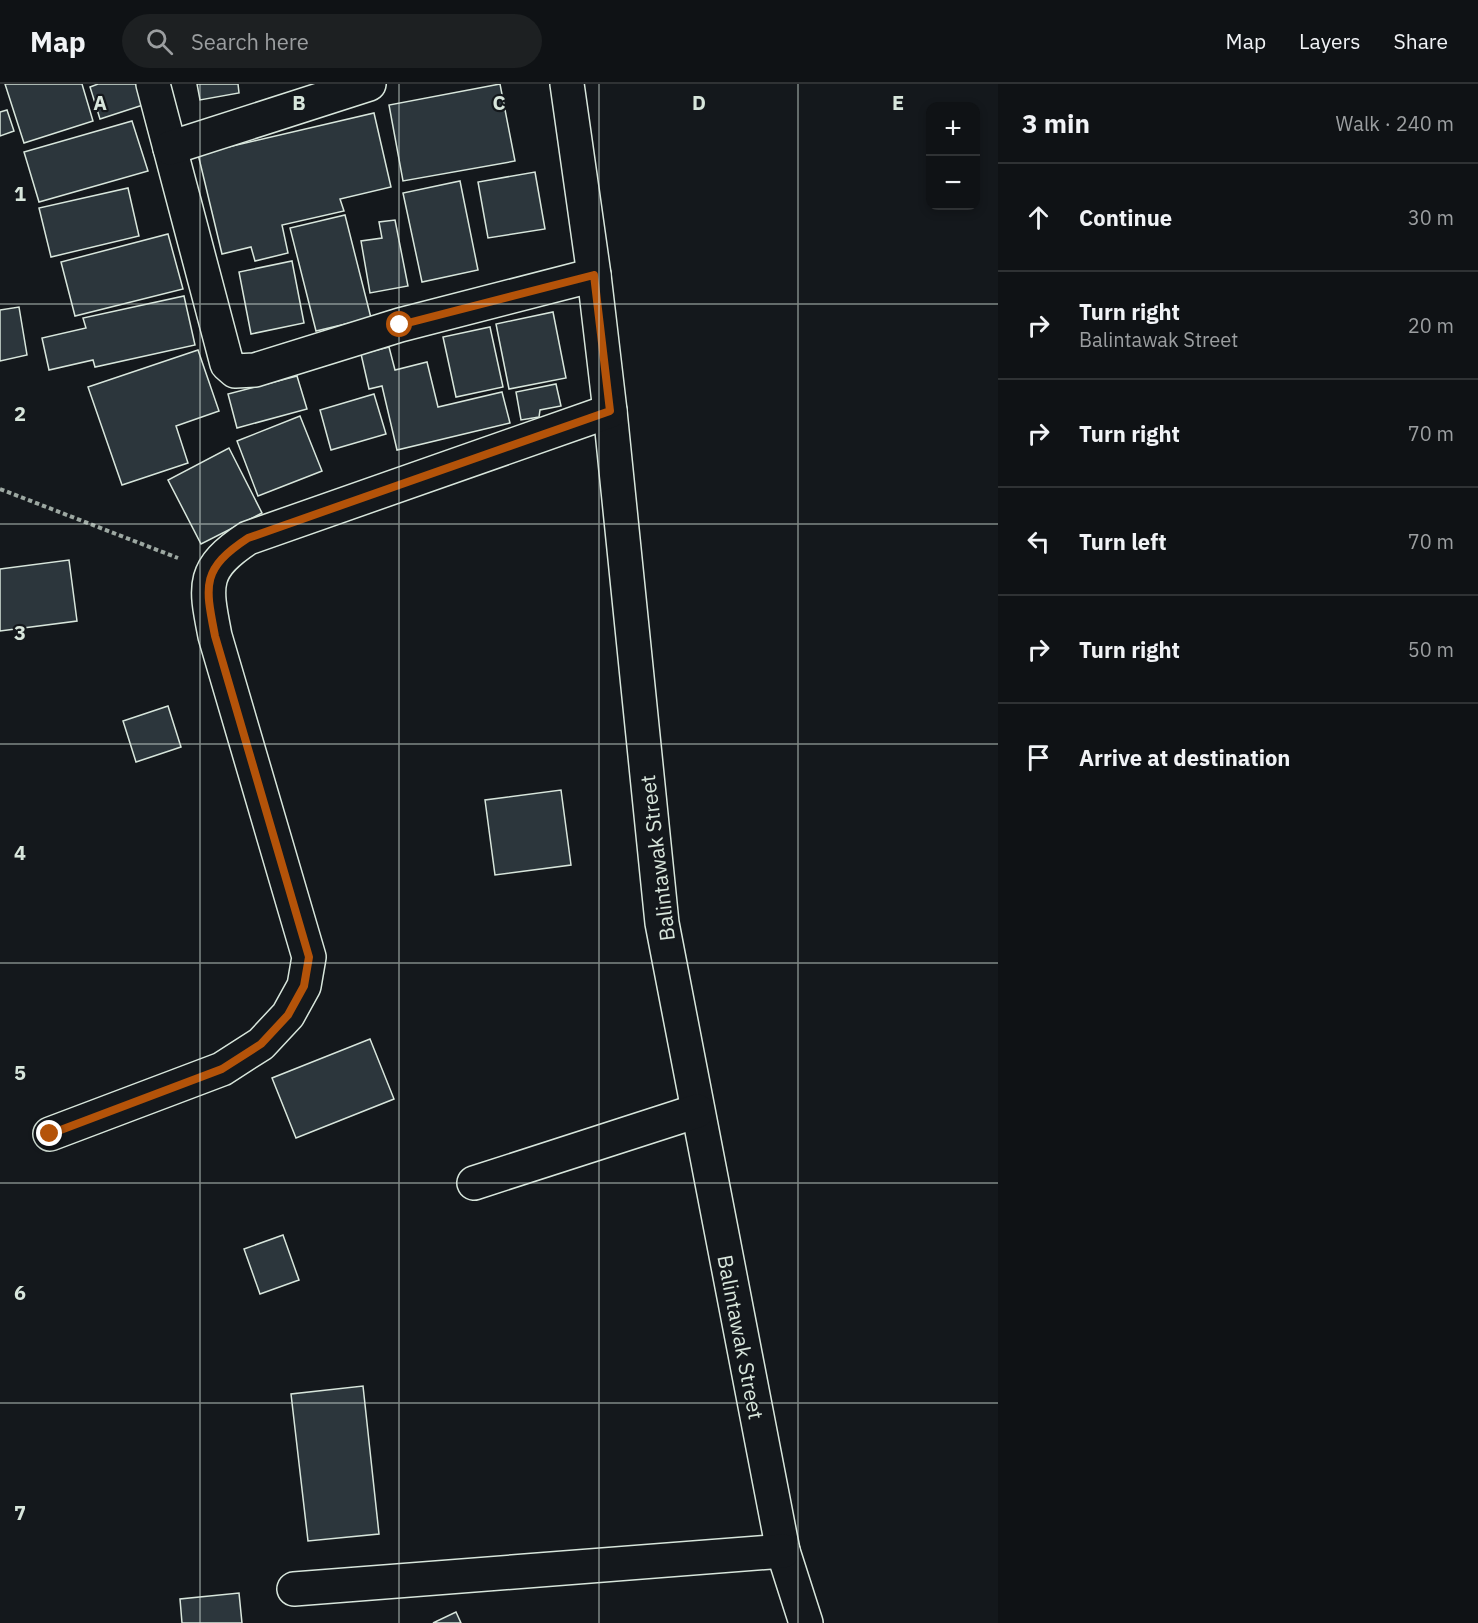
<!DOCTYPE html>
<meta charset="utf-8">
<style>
:root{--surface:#0f1215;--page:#1d2022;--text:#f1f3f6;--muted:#9b9ea0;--line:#2f3234}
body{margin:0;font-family:"IBM Plex Sans",sans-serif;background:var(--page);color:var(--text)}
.controls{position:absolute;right:18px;top:18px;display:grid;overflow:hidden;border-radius:12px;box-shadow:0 3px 9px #0003}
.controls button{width:54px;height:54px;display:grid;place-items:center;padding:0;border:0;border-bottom:2px solid var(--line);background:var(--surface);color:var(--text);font:30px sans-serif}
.stop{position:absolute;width:18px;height:18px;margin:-14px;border:4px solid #b45309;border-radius:50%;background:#fff}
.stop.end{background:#b45309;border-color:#fff;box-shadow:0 2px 6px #0008}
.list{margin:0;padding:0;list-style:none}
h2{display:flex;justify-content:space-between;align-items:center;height:78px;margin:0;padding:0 24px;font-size:26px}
h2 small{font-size:20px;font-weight:400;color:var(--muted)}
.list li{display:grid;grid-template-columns:39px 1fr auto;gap:18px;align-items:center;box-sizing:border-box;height:108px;padding:0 24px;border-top:2px solid var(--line)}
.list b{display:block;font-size:22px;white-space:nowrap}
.list p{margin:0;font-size:20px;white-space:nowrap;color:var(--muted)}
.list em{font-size:20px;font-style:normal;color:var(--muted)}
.icon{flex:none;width:33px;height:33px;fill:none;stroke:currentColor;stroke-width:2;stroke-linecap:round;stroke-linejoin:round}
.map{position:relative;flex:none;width:998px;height:1539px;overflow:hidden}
header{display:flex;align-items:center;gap:36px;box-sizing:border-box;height:84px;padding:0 30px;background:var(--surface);border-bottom:2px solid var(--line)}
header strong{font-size:28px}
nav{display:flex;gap:33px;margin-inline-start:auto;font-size:21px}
.search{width:420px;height:54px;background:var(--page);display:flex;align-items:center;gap:15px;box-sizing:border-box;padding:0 21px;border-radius:33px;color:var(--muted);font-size:22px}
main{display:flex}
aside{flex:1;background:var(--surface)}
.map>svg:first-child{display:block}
.building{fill:#2c363c;stroke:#d8e6dc;stroke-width:1.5}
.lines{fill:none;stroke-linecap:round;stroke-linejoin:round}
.minor-casing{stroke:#d8e6dc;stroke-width:36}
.path{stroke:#9da8a2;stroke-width:4;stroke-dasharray:4.5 3;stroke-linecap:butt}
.minor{stroke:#14181c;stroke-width:33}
.route{stroke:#b45309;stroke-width:8}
.grid{fill:none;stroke:#d8e6dc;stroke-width:1.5;stroke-opacity:0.55}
.labels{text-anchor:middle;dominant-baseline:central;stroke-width:4.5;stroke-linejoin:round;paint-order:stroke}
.street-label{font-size:21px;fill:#d8e6dc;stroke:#14181c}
.grid-label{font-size:20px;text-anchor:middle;font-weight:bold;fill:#d8e6dc;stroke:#14181c;stroke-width:4.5;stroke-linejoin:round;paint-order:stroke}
</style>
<header>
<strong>Map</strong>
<div class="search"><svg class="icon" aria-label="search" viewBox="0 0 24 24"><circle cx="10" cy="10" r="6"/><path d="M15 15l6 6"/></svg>Search here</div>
<nav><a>Map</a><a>Layers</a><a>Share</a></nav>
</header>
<main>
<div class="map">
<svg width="998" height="1539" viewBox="0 0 998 1539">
<rect width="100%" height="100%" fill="#14181c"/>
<!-- building -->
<g class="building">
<path d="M5 0H82L93 37 24 59Z"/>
<path d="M98 0H136L143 21 100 35 90 3Z"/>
<path d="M197 0H238L239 9 200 16Z"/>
<path d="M500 0 515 77 403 97 389 21Z"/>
<path d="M7 26 14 47 0 52V28Z"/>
<path d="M374 29 391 103 340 115 344 127 282 141 288 169 255 177 251 163 222 170 198 70Z"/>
<path d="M132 37 148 87 39 118 24 68Z"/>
<path d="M535 88 545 145 488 154 478 98Z"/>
<path d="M460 97 478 186 422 198 403 109Z"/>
<path d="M128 104 139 152 51 173 39 124Z"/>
<path d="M345 131 371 234 316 247 290 144Z"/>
<path d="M395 136 408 202 370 209 361 157 382 154 379 138Z"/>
<path d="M168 150 183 205 75 232 61 178Z"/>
<path d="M292 177 304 239 251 250 239 188Z"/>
<path d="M184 212 195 261 95 283 93 276 49 286 42 254 86 244 83 234Z"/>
<path d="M19 223 27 271 0 277V226Z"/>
<path d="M553 228 566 294 509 305 496 240Z"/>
<path d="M490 243 503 303 456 313 443 253Z"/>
<path d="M389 263 395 286 427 278 438 323 502 308 510 339 397 366 382 302 369 305 361 270Z"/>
<path d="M198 266 219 327 176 342 188 379 122 401 88 303Z"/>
<path d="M297 292 307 325 237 344 228 310Z"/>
<path d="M556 300 561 322 540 326 539 333 521 336 516 308Z"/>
<path d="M374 310 386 350 331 366 320 326Z"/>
<path d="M300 332 322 387 258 412 237 357Z"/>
<path d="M229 364 262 429 201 460 168 396Z"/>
<path d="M69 476 77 537 0 547V485Z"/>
<path d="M168 622 181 663 136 678 123 637Z"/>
<path d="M561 706 571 781 495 791 485 716Z"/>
<path d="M370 955 394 1015 296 1054 272 994Z"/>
<path d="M283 1151 299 1196 260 1210 244 1165Z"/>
<path d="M363 1302 379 1450 308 1457 291 1310Z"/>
<path d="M239 1509 242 1539H182L180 1515Z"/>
<path d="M456 1528 461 1539H433Z"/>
</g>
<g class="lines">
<!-- minor casing -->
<g class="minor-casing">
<g id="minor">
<path d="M153 0 227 280 235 287 255 286 400 241 594 191"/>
<path d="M567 0 594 191 610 327 662 839 783 1467 806 1539"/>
<path d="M170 64 369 0"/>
<path d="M50 1050 222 985 261 960 288 931 304 902 309 873 215 552C205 501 201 485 248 454L610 327"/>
<path d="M474 1099 697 1027"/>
<path d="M294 1505 783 1467"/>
</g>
</g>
<!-- path -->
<path class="path" d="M0 405 178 474"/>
<!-- minor -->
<use href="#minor" class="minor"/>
</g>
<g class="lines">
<!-- route -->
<path class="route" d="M50 1050 222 985 261 960 288 931 304 902 309 873 215 552C205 501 201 485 248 454L610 327 594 191 400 241"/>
</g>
<!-- grid -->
<path class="grid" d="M200 0V1539M399 0V1539M599 0V1539M798 0V1539M0 220H998M0 440H998M0 660H998M0 879H998M0 1099H998M0 1319H998"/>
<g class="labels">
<!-- street labels -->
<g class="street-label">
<text transform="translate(657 774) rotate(-97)">Balintawak Street</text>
<text transform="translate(741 1253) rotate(79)">Balintawak Street</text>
</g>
</g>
<g class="grid-label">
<text x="100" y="26">A</text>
<text x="299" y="26">B</text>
<text x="499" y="26">C</text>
<text x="699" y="26">D</text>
<text x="898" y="26">E</text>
<text x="20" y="117">1</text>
<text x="20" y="337">2</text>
<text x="20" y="556">3</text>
<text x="20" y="776">4</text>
<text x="20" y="996">5</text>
<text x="20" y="1216">6</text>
<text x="20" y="1436">7</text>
</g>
</svg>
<div class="controls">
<button>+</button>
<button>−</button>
</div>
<div class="stop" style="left:400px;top:241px"></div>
<div class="stop end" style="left:50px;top:1050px"></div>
</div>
<aside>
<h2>3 min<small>Walk · 240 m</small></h2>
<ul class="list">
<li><svg class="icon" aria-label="ahead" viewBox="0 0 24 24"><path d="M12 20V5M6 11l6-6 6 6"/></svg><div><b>Continue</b></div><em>30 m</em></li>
<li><svg class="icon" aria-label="right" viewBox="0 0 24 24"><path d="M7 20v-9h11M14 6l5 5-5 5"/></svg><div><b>Turn right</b><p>Balintawak Street</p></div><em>20 m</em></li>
<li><svg class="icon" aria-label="right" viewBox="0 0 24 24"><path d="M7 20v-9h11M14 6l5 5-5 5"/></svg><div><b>Turn right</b></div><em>70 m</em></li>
<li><svg class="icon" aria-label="left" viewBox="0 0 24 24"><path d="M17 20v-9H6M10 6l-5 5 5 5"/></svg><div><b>Turn left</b></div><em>70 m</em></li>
<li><svg class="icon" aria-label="right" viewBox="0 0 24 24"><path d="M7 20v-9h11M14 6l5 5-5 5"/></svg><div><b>Turn right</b></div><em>50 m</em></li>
<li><svg class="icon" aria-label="arrive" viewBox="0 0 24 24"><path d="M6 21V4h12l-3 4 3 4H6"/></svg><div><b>Arrive at destination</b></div></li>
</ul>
</aside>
</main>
